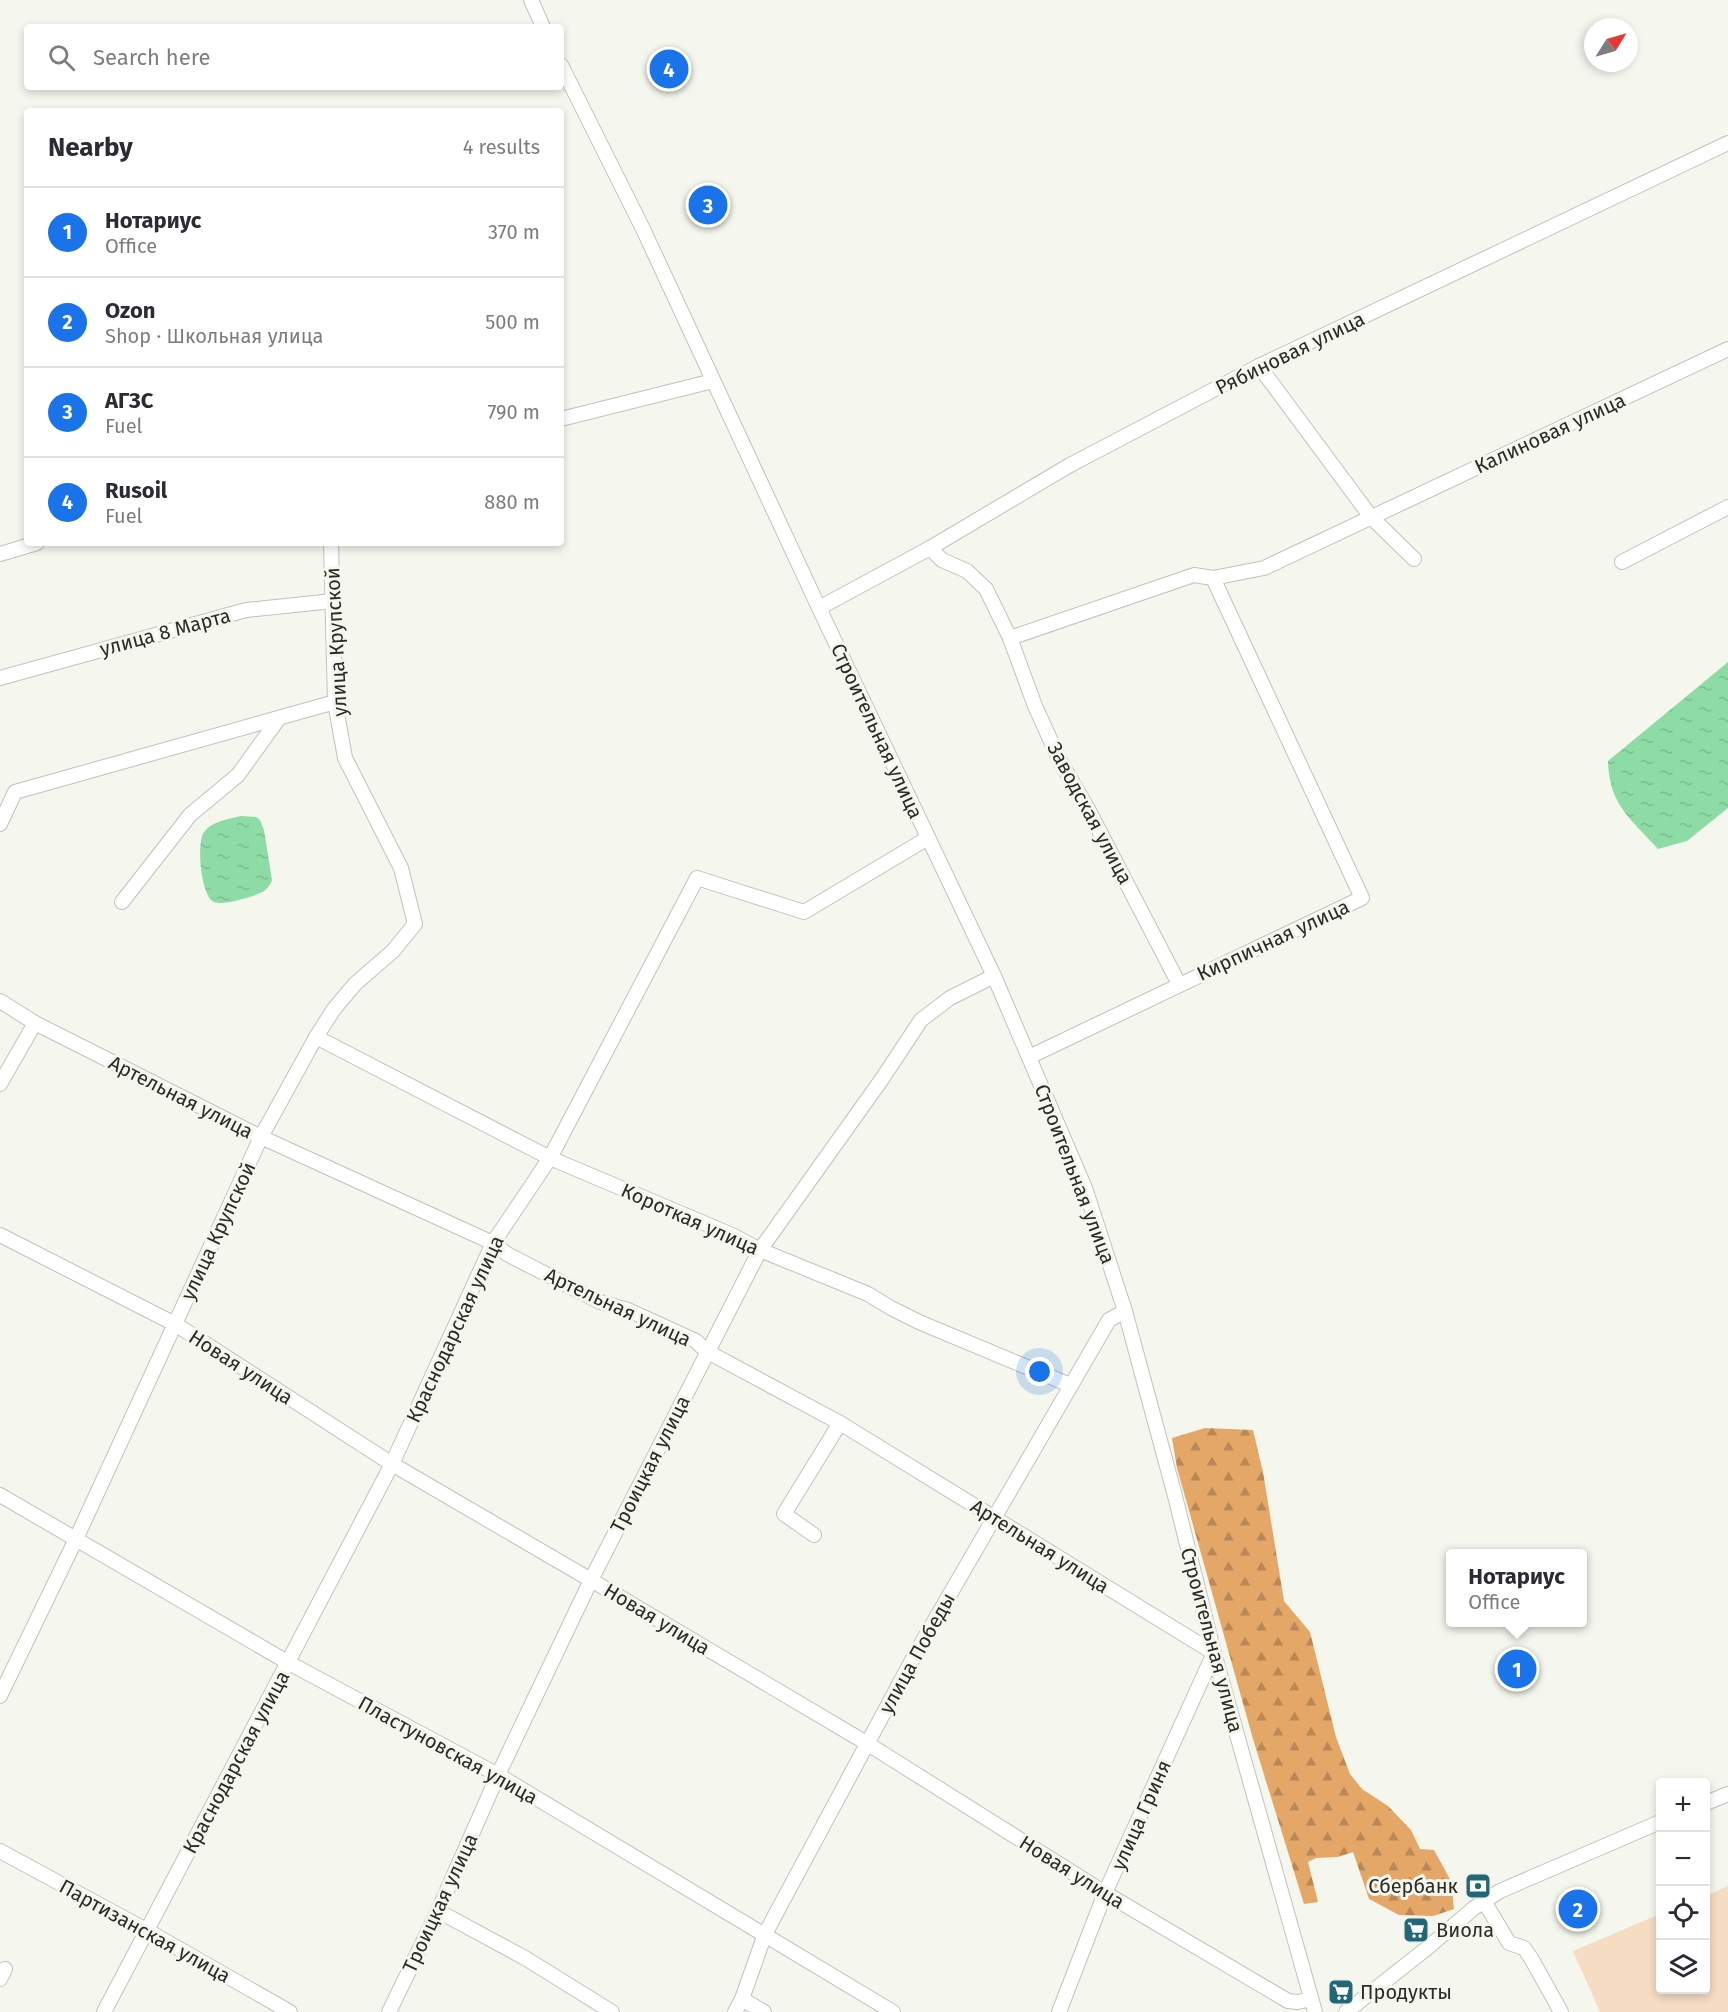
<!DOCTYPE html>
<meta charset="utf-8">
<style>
:root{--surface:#fff;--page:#f2f2f3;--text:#2b2b33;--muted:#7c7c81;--line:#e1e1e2;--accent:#1a73e8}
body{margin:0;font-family:"Fira Sans",sans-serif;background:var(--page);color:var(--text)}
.controls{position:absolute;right:18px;bottom:18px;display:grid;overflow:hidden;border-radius:6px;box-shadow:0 3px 9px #0003}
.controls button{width:54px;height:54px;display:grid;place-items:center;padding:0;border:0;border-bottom:2px solid var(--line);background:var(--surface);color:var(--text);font:30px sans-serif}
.compass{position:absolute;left:1584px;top:18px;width:54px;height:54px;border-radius:50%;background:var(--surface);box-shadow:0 3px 9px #0003;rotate:53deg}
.you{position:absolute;left:1040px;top:1372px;width:21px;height:21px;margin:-15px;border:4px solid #fff;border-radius:50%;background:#1a73e8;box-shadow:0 0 0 9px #1a73e833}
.badge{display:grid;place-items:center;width:39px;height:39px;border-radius:50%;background:var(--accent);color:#fff;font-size:20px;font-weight:700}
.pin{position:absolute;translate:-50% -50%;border:3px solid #fff;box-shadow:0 2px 6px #0006}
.popup{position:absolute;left:1446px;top:1549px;width:141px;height:78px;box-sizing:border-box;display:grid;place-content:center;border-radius:6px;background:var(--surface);filter:drop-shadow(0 2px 4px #0005);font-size:20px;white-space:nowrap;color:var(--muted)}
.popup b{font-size:22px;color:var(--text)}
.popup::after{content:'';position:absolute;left:50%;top:100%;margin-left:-12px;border:12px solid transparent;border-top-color:var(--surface)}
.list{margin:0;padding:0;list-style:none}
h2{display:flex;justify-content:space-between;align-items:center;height:78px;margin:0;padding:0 24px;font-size:26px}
h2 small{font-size:20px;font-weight:400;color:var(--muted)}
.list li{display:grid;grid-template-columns:39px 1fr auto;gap:18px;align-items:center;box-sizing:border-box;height:90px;padding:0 24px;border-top:2px solid var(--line)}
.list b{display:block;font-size:22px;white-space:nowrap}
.list p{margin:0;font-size:20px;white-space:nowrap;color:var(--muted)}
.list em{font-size:20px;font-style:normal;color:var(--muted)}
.icon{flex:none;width:33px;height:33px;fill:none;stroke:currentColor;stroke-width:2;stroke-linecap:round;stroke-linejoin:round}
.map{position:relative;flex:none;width:1728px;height:2012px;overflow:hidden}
.search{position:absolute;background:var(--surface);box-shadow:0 3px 9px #0003;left:24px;top:24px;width:540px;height:66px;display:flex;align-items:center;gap:15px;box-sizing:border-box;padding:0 21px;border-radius:6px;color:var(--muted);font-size:22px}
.panel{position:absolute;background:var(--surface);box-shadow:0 3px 9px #0003;left:24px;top:108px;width:540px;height:438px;border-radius:6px}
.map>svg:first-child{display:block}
.forest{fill:url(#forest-firs)}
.pitch{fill:#f5dcc3}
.water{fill:url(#water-ripples)}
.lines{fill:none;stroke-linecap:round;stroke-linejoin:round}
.minor-casing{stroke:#c2c2ba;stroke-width:16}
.minor{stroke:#fff;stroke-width:14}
.labels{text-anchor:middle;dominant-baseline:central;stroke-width:6;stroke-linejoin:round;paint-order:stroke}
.street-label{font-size:20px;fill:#2a2a27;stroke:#f5f6ed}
.poi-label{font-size:20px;fill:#2a2a27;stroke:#f5f6ed;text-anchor:start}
</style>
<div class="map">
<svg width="1728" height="2012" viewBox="0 0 1728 2012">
<defs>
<pattern id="forest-firs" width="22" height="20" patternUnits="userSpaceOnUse" patternTransform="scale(1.5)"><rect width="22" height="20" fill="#e5a767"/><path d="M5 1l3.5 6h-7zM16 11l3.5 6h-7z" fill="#ba8855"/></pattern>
<pattern id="water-ripples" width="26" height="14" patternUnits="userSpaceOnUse" patternTransform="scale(1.5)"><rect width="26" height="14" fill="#8edca5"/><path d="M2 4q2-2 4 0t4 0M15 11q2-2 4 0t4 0" fill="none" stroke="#7bbd8e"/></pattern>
</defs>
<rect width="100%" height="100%" fill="#f5f6ed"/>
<!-- forest -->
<path class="forest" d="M1205 1428 1253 1430 1263 1472 1284 1601 1310 1632 1336 1737 1350 1774 1362 1789 1388 1806 1411 1830 1420 1849 1434 1850 1451 1881 1454 1909 1433 1916 1399 1915 1369 1899 1353 1852 1338 1857 1316 1858 1308 1862 1318 1902 1304 1904 1253 1739 1177 1468 1172 1438Z"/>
<!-- pitch -->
<path class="pitch" d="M1728 1886V2012H1600L1573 1951 1660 1914V1990H1706V1896Z"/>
<!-- water -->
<g class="water">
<path d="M1728 662V808L1687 841 1658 849C1631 819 1609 805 1608 761Z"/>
<path d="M241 816 256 817 260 820 264 830 272 880C270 885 268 888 264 891 256 896 223 906 214 902 201 897 196 843 204 832 212 821 229 819 241 816Z"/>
</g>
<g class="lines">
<!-- minor casing -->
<g class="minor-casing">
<g id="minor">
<path d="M531 0 543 27"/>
<path d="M561 65 643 229 819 608 994 976 1085 1188 1125 1311 1175 1496 1214 1653 1315 2012"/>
<path d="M1259 366 1371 517 1414 559"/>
<path d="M561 419 713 381"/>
<path d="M930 548 942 560 967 571 986 589 1010 638 1035 706 1060 761 1088 809 1179 984"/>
<path d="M0 554 37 543"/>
<path d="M1622 562 1728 507"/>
<path d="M819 608 930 548 1070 465 1259 366 1728 143"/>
<path d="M1010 638 1194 575 1213 578 1264 568 1728 349"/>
<path d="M0 678 246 610 333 601"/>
<path d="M0 824 15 792 335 702"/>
<path d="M122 902 190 815 238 775 279 718"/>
<path d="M0 1001 35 1023 261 1137 493 1243 507 1254 600 1302 628 1310 696 1341 706 1351 840 1423 1214 1653 1105 1893 1059 2012"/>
<path d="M316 1037 550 1158 732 1235 760 1250 868 1294 891 1308 919 1322 1070 1385"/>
<path d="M1029 1057 1362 898 1213 578"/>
<path d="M0 1084 35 1023"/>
<path d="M0 1235 175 1324 392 1464 591 1580 868 1744 1105 1893 1288 2001 1298 2002 1311 1999"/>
<path d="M0 1495 289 1663 498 1775 893 2012"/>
<path d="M814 1535 784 1514 840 1423"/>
<path d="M0 1696 76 1539 261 1137 316 1037 334 1009 355 984 393 951 415 924 401 868 345 758 335 702 331 543"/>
<path d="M1706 1803 1728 1794"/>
<path d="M0 1851 146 1930 290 2012"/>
<path d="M1484 1901 1509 1943 1524 1948 1531 1958 1561 2012"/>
<path d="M438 1911 525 1958 612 2012"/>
<path d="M0 1979 5 1969"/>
<path d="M742 1999 764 2012"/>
<path d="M104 2012 392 1464 493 1243 550 1158 697 878 804 912 928 838"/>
<path d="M389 2012 438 1911 498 1775 591 1580 760 1250 882 1079 921 1020 950 998 994 976"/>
<path d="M735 2012 742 1999 765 1934 917 1651 1109 1320 1125 1311"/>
<path d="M1346 2012 1426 1949 1474 1908 1500 1891 1660 1822"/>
</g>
</g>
<!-- minor -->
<use href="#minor" class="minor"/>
</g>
<!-- icons -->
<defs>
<g id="bank-square" transform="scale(1.35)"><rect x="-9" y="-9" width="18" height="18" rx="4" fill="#226778" stroke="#f5f6ed"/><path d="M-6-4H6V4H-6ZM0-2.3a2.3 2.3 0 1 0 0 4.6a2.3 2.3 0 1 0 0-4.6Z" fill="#fff"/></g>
<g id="supermarket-square" transform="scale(1.35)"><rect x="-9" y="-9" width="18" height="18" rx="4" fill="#226778" stroke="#f5f6ed"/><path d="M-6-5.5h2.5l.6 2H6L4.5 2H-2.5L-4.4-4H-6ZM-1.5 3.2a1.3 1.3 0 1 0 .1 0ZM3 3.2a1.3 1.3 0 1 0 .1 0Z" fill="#fff"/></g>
</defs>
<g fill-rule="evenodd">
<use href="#bank-square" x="1478" y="1886"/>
<use href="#supermarket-square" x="1416" y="1930"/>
<use href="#supermarket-square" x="1341" y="1992"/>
</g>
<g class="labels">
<!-- street labels -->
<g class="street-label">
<text transform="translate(1290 353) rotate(-26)">Рябиновая улица</text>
<text transform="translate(1550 433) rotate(-25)">Калиновая улица</text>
<text transform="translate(165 632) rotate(-15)">улица 8 Марта</text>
<text transform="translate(336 642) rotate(-93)">улица Крупской</text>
<text transform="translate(877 731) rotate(65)">Строительная улица</text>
<text transform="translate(1090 813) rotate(62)">Заводская улица</text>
<text transform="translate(1273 940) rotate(-25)">Кирпичная улица</text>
<text transform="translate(181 1097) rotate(27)">Артельная улица</text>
<text transform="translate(1075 1174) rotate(69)">Строительная улица</text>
<text transform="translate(690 1219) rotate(24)">Короткая улица</text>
<text transform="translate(218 1231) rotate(-65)">улица Крупской</text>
<text transform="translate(618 1307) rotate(25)">Артельная улица</text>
<text transform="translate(455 1329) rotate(-65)">Краснодарская улица</text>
<text transform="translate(241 1367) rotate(33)">Новая улица</text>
<text transform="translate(650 1464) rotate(-63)">Троицкая улица</text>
<text transform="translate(1040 1546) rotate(32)">Артельная улица</text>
<text transform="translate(657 1619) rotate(31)">Новая улица</text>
<text transform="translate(1212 1640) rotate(75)">Строительная улица</text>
<text transform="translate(917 1653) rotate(-61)">улица Победы</text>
<text transform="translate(448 1750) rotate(29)">Пластуновская улица</text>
<text transform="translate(236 1762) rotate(-62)">Краснодарская улица</text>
<text transform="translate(1141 1815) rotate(-66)">улица Гриня</text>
<text transform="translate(1072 1872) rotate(32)">Новая улица</text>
<text transform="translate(440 1903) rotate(-65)">Троицкая улица</text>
<text transform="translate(145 1931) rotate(29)">Партизанская улица</text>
</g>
<!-- poi labels -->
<g class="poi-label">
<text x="1458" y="1886" text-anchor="end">Сбербанк</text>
<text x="1436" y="1930">Виола</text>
<text x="1360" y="1992">Продукты</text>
</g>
</g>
</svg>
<div class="controls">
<button>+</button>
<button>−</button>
<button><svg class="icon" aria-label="locate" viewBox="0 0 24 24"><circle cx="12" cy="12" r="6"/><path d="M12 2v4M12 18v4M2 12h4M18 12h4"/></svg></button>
<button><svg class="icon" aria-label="layers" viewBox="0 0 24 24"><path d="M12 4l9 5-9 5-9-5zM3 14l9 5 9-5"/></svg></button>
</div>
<svg class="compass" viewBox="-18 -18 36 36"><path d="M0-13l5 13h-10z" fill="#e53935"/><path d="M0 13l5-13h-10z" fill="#7c7c81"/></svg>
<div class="you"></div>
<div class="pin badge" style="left:1517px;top:1669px">1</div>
<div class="popup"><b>Нотариус</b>Office</div>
<div class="pin badge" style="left:1578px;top:1909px">2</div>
<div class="pin badge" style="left:708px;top:205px">3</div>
<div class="pin badge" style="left:669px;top:69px">4</div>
<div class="search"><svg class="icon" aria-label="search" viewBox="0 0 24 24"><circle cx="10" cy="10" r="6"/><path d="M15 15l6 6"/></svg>Search here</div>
<section class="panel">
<h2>Nearby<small>4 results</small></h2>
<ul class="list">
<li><span class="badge">1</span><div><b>Нотариус</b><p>Office</p></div><em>370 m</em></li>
<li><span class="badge">2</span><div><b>Ozon</b><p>Shop · Школьная улица</p></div><em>500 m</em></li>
<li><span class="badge">3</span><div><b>АГЗС</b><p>Fuel</p></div><em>790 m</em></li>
<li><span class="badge">4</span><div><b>Rusoil</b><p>Fuel</p></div><em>880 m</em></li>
</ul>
</section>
</div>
